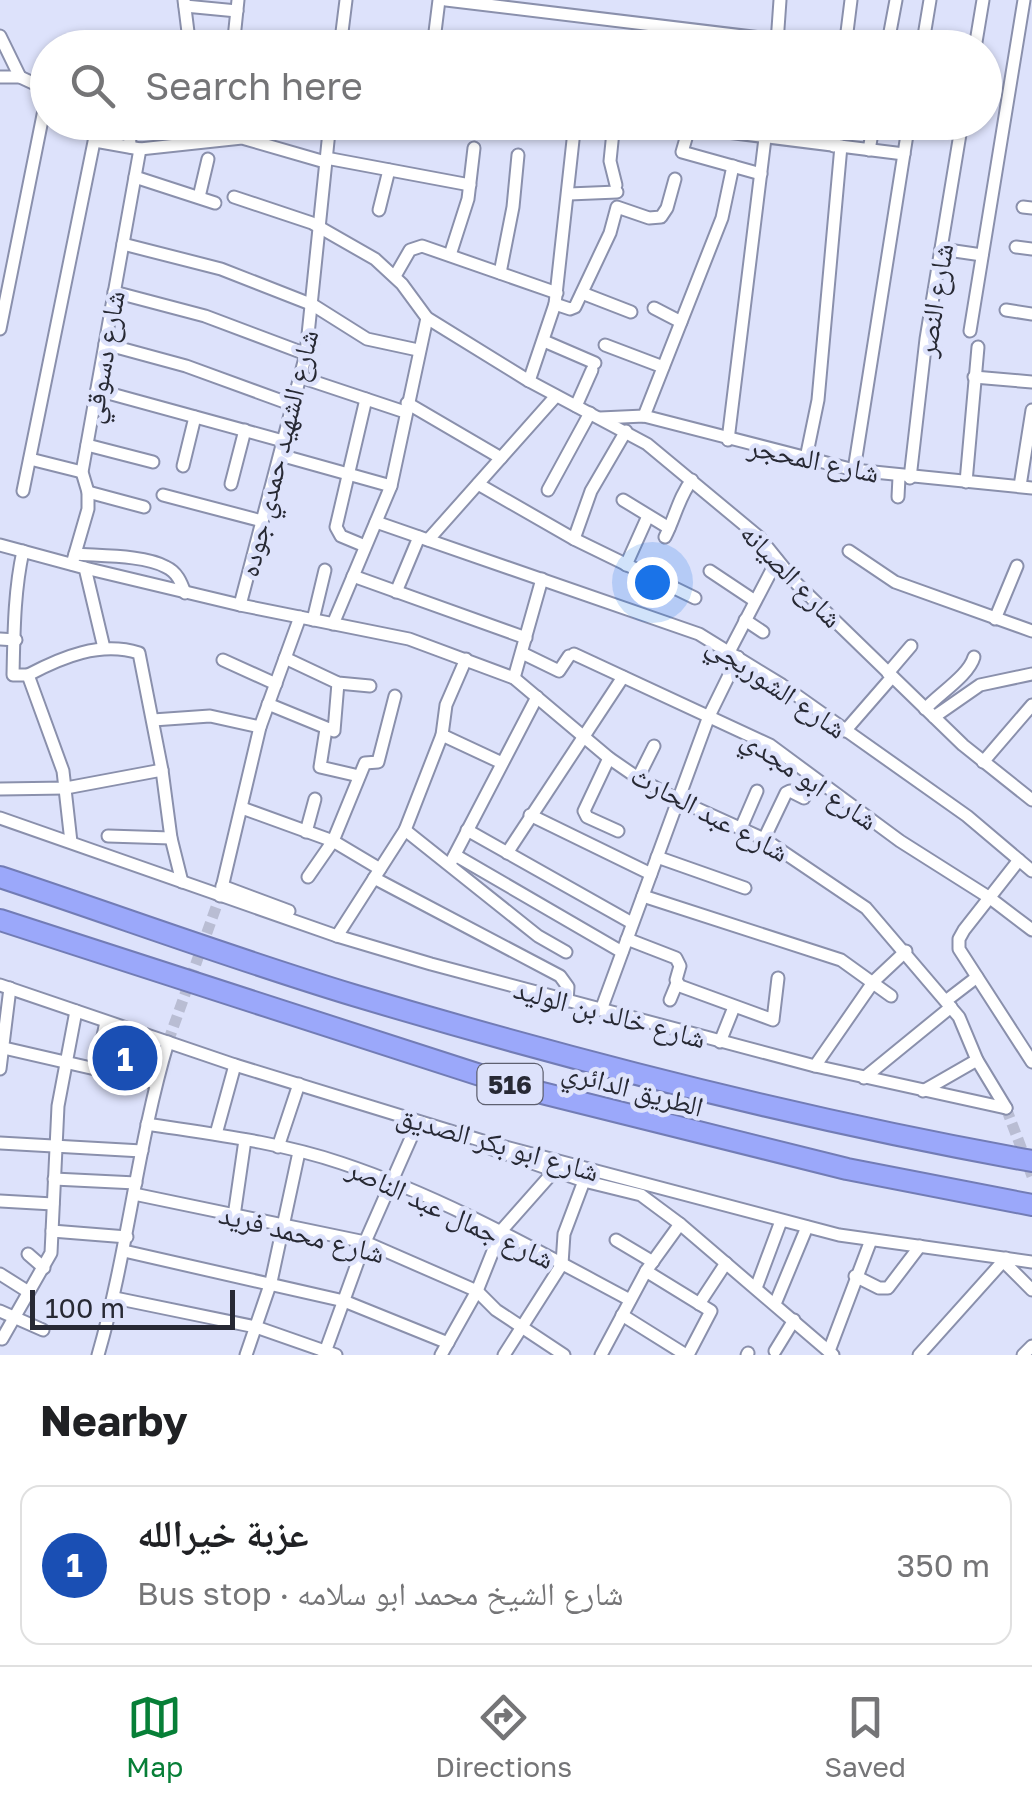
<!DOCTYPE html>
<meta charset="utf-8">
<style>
:root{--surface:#fff;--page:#f6f6f6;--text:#202124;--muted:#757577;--line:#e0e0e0;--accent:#077f37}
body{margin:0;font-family:"Golos Text","Noto Naskh Arabic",sans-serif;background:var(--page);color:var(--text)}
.scale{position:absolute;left:30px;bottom:25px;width:205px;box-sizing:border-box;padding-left:10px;border:5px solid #272934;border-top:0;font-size:28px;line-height:35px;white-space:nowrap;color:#272934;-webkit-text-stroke:8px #dde2fb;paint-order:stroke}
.you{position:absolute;left:652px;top:582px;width:35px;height:35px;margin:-25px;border:8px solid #fff;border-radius:50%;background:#1a73e8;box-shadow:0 0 0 15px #1a73e833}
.badge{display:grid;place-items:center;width:65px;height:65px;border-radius:50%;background:var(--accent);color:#fff;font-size:32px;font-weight:700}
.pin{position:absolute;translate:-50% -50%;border:5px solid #fff;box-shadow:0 2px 10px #0006}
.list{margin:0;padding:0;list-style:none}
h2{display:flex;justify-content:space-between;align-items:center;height:130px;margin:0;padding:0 40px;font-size:42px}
h2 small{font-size:32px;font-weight:400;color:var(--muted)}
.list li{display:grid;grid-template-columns:65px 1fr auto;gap:30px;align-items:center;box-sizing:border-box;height:160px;margin:0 20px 20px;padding:0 20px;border:2px solid var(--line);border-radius:20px}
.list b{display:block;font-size:38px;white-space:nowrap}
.list p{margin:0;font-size:32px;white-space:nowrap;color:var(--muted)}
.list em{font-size:32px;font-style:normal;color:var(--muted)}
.icon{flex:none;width:55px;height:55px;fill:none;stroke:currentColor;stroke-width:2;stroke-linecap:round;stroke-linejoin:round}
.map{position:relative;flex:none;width:1032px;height:1355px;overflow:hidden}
.search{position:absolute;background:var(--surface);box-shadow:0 2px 8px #0004;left:30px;right:30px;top:30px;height:110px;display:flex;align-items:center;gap:25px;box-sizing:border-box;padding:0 35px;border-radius:55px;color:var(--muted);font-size:38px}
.sheet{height:310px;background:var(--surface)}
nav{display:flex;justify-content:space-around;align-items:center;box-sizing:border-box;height:140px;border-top:2px solid var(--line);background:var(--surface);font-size:28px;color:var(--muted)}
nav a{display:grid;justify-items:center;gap:5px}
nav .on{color:var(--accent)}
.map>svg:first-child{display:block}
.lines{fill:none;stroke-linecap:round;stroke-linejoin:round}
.minor-tunnel{stroke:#b9bdd3;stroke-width:11;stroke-dasharray:11 5.5;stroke-linecap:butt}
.minor-casing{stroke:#8a90ac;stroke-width:15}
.motorway-casing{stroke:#727cb5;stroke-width:24}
.minor{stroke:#fff;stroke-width:11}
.motorway{stroke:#9ba8fa;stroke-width:20}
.labels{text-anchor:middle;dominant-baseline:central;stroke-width:9;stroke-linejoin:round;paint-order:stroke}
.shield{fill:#dde2fb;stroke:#5e6070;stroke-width:2.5}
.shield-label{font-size:25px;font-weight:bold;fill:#272934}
.street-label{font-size:28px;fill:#272934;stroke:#dde2fb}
</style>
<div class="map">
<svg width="1032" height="1355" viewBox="0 0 1032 1355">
<rect width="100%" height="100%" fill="#dde2fb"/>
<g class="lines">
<!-- minor-tunnel -->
<g class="minor-tunnel">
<path d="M168 1042 220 896"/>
<path d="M1006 1108 1032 1176"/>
</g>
<!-- minor casing -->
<g class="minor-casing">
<g id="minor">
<path d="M184 0 190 48"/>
<path d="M446 0 777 40"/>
<path d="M185 6 237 11"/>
<path d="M0 36 20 77"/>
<path d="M777 43 780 0"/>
<path d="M233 48 238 0"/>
<path d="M340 48 346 0"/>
<path d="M433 48 439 0"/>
<path d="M845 48 851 0"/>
<path d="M887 48 896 0"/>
<path d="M922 48 930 0"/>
<path d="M975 48 983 0"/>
<path d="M0 77H20L48 90"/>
<path d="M129 122 130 147"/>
<path d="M183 122 188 143"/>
<path d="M614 122 610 161 616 185"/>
<path d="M647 122 904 154"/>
<path d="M689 128 682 152 761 174"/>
<path d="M95 141 140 149 242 138 325 162"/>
<path d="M834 146 837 122"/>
<path d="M869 150 874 122"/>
<path d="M326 158 470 185"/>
<path d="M135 177 215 203"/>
<path d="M569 194 617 192"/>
<path d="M199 197 208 159"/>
<path d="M234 197 312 223 375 259 402 284 427 318 529 381 647 444 759 537 797 584 963 745 1032 800"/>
<path d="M1023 207 1032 208"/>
<path d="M379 210 389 170"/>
<path d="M123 244 221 269 313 305 367 339 418 350"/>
<path d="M1016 247 1032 249"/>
<path d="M941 249 982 255"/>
<path d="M450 255 468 199 474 148"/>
<path d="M500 273 513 207 518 155"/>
<path d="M395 276 410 250 422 246 557 293"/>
<path d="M114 292 205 316 306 354"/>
<path d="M582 293 631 312"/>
<path d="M555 304 570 309 575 307 610 233 617 207 649 218 661 217 667 208 675 179"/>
<path d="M654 308 681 322"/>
<path d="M1006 310 1032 314"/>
<path d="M0 329 48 90"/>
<path d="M970 331 1024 0"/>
<path d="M544 341 595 363"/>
<path d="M105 344 186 366 293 405"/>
<path d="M605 345 663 367"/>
<path d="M300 377 405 412"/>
<path d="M974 377 1032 382"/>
<path d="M529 381 555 304 575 122"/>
<path d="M97 390 283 441"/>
<path d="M407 403 501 458"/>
<path d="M576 406 592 370"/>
<path d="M644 416 722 218 733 166"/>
<path d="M600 418 644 416 854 470 1032 488"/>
<path d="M728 440 767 122"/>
<path d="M87 445 153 462"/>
<path d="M280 455 391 486"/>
<path d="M806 458 818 400 841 146"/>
<path d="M30 459 82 472"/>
<path d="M183 466 195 417"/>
<path d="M854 470 909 122"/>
<path d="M910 478 926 339 962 122"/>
<path d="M966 482 978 347"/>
<path d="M231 484 245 430"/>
<path d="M478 484 574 539 695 598"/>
<path d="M1020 486 1032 410"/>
<path d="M548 490 590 413"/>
<path d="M23 491 98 122"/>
<path d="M88 492 144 507"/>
<path d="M163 495 262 521"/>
<path d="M898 497 899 477"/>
<path d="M623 500 669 528"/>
<path d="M376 522 699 634 782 685 967 816 1032 871"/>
<path d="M665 537C675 518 679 496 692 480"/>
<path d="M574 539 591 491 626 431"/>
<path d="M428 540 556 396"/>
<path d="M0 545 85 568 104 648"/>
<path d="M365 546 341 536 336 527 366 399"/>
<path d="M23 551C14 592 14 633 13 675H28L63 771 71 842"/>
<path d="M849 551 895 582 1032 631"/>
<path d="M75 554C100 556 145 555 166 567 177 572 181 582 185 593"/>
<path d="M72 564 88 509V492L82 472 140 149"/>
<path d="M626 565 648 516"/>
<path d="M85 568 240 605 409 639 514 678 609 758 638 778 678 800 764 839 866 908 959 1017 977 1060 1006 1108"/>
<path d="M710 571 755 601"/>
<path d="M353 576 526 638"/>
<path d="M396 592 419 537"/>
<path d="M240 605 306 354 330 122"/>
<path d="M995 619 1017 566"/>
<path d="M313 620 325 570"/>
<path d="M745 620 763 632"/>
<path d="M333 624 391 486 427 318"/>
<path d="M0 639 16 640"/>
<path d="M729 652 777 560"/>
<path d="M522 653 559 671 569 656"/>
<path d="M574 654 770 745 900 841 990 898 1032 930"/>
<path d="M285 658 338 683 370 686"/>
<path d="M223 660 276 684"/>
<path d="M888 673 911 646"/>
<path d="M28 675C62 657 100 641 139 653L162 770 171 838 182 882"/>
<path d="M514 678 542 579"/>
<path d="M268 704 334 731 338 683"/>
<path d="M925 709C940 693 969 675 974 657"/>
<path d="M934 717 980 685 1032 674"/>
<path d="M153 720 210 716 260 727"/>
<path d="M326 729 320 767 359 776"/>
<path d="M845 731 892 677"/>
<path d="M442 735 502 763"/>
<path d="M609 758 584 811 587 817 618 831"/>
<path d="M983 762 1032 705"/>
<path d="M638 778 654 746"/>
<path d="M0 789 66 788 162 770"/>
<path d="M242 808 333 841 380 869"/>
<path d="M530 815 651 874"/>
<path d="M0 818 337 936 431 964 815 1066 1006 1108"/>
<path d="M741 828 757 791"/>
<path d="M405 830 538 936 566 952"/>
<path d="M467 830 632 923"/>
<path d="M306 832 315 799"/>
<path d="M108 836 171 838"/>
<path d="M764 839 786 793 790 791 804 798"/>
<path d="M507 853 623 677"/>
<path d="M455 855 622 952"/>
<path d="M657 857 745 888"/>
<path d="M1019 860 964 930 959 939V949L1032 1062"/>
<path d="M451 862 537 697"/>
<path d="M308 877 333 841 365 763 378 762 395 696"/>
<path d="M374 878 560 976 568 987 567 1001"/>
<path d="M222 886 289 911"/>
<path d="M220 896 260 727 300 617"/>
<path d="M643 896 841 960 891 996"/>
<path d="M337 936 405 830 442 735 446 705 466 659"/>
<path d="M627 939 676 958 680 966 676 980 680 986 773 1020 778 978"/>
<path d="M0 985 235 1065 486 1142 839 1235 1032 1262"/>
<path d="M670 1000 677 983"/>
<path d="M947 1000 977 977"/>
<path d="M601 1010 709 716 738 657"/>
<path d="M720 1042 734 1007"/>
<path d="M0 1047 156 1083"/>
<path d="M815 1066 874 981 906 951"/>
<path d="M0 1069 10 988"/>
<path d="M96 1069 106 1022"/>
<path d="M864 1078 951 1007"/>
<path d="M923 1091 977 1060"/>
<path d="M147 1124C211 1134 279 1142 341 1163 443 1197 536 1250 630 1300"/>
<path d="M216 1134 235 1065"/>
<path d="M0 1143 142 1151"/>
<path d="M278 1147 299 1084"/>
<path d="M492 1149 584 1181 641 1195 680 1224 833 1355"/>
<path d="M54 1179 136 1183"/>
<path d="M134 1194 365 1242 477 1291 496 1310 564 1355"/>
<path d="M0 1201 53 1204"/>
<path d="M234 1216 245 1140"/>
<path d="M52 1231 127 1237"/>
<path d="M616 1240 653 1262"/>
<path d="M124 1251 344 1301 448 1343"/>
<path d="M28 1254 44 1268"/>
<path d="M1003 1261 1032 1290"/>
<path d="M646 1271 711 1311 688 1355"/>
<path d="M0 1274 27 1291"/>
<path d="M855 1276 879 1288H888L920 1246"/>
<path d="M756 1288 781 1221"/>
<path d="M115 1298 256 1327 336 1355"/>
<path d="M699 1304 726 1263"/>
<path d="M775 1304 807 1227"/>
<path d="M0 1311 43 1330"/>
<path d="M622 1315 686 1355"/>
<path d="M2 1339 51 1253 58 1106 76 1011"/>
<path d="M775 1351 794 1320"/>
<path d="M829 1351 871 1240"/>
<path d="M98 1355C128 1252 137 1145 168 1042"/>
<path d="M246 1355 271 1282 299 1152"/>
<path d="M324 1355 365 1242 411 1138"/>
<path d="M441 1355 477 1291 501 1231 555 1170"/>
<path d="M504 1355 562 1264 564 1234 584 1181"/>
<path d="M601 1355 646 1271 680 1224"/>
<path d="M747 1355 748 1353"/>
<path d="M919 1355 1006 1258"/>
<path d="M1023 1355 1032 1346"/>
</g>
</g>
<!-- motorway casing -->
<g class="motorway-casing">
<g id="motorway">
<path d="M0 877C118 916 234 959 353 995 577 1062 803 1120 1032 1161"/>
<path d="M0 920 514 1086 847 1169 1032 1205"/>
</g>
</g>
<!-- minor -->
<use href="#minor" class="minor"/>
<!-- motorway -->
<use href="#motorway" class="motorway"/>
</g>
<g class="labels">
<!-- shield labels -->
<rect class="shield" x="477.5" y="1064" width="65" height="40" rx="8"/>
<g class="shield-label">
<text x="510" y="1084">516</text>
</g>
<!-- street labels -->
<g class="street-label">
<text transform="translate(934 300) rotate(-81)">شارع النصر</text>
<text transform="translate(103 357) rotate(-80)">شارع دسوقي</text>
<text transform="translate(278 453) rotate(-76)">شارع الشهيد حمدي جوده</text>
<text transform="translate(814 459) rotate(12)">شارع المحجر</text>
<text transform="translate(792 575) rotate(46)">شارع الصيانه</text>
<text transform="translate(777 686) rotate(34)">شارع الشوربجي</text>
<text transform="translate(810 779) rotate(34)">شارع ابو مجدي</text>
<text transform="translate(710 813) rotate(28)">شارع عبد الحارث</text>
<text transform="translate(610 1013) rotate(15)">شارع خالد بن الوليد</text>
<text transform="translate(633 1088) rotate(15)">الطريق الدائري</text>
<text transform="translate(498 1143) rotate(16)">شارع ابو بكر الصديق</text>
<text transform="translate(451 1213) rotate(25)">شارع جمال عبد الناصر</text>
<text transform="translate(302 1233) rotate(14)">شارع محمد فريد</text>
</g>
</g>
</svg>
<div class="scale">100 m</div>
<div class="you"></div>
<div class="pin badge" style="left:125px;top:1058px;background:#1a4fb4">1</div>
<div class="search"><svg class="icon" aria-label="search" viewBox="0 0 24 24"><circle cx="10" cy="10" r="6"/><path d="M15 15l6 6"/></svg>Search here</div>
</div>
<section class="sheet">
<h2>Nearby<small></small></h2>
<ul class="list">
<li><span class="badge" style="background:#1a4fb4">1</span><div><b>عزبة خيرالله</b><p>Bus stop · شارع الشيخ محمد ابو سلامه</p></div><em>350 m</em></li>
</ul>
</section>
<nav>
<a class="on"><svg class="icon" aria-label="map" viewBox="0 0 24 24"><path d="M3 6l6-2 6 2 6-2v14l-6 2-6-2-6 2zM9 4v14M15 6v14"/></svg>Map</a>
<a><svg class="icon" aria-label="directions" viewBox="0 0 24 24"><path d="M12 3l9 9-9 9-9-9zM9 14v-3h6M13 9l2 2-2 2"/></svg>Directions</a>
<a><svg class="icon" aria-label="saved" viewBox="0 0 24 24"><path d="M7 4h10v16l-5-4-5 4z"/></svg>Saved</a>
</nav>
